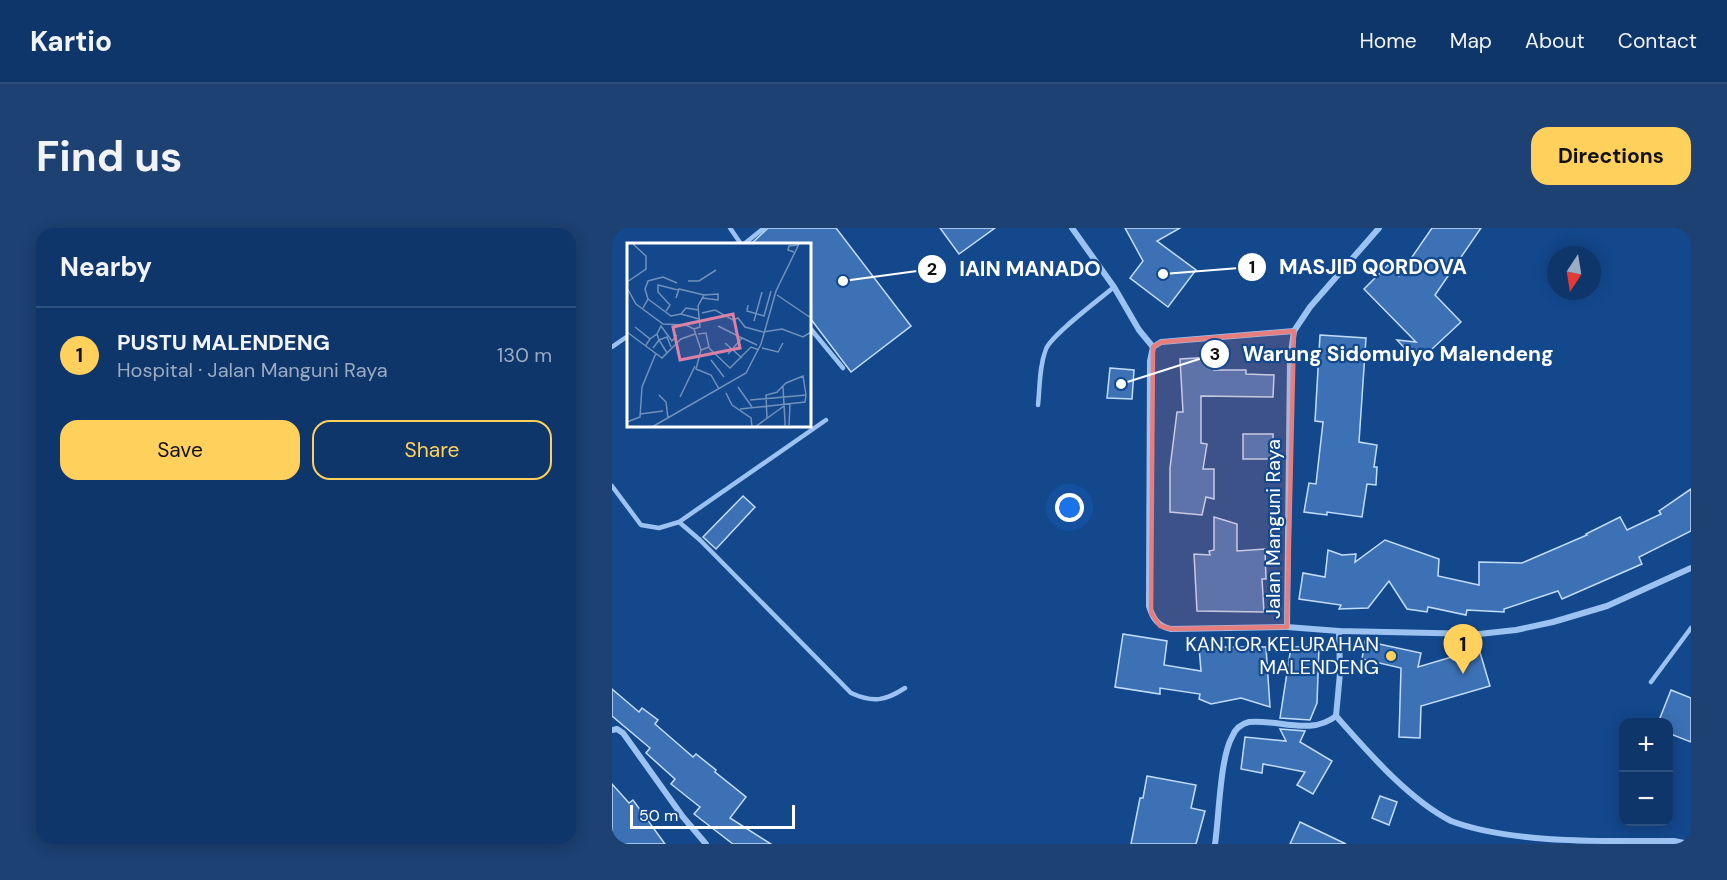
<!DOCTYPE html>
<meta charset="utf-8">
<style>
:root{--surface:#0e366a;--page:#1c4172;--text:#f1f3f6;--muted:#9babc1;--line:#2e507e;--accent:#ffd15c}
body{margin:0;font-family:"DM Sans",sans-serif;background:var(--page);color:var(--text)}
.controls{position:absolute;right:18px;bottom:18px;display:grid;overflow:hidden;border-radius:12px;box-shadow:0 3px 15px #0003}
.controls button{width:54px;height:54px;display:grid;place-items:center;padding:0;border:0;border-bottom:2px solid var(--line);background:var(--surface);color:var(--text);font:30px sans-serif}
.compass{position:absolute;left:935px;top:18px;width:54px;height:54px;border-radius:50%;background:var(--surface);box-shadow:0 3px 15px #0003;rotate:192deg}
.scale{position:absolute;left:18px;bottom:15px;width:165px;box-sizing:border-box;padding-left:6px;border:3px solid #fff;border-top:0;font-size:16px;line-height:21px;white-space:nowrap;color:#fff;-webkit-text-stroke:4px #13488d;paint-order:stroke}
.you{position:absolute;left:458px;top:280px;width:21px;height:21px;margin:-15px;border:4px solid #fff;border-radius:50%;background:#1a73e8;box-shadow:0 0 0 9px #1a73e833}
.badge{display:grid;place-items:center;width:39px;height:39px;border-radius:50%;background:var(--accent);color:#111;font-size:20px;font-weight:700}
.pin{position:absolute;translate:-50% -50px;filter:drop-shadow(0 2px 3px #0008)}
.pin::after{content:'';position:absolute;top:32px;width:21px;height:18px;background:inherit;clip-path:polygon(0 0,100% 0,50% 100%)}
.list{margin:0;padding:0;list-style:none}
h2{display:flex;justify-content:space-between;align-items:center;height:78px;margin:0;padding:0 24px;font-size:26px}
h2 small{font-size:20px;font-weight:400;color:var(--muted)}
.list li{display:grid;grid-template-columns:39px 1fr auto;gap:18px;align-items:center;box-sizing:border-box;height:96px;padding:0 24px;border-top:2px solid var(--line)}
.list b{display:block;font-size:22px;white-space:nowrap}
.list p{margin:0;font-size:20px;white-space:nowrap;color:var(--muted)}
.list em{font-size:20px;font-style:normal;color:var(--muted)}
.actions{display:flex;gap:12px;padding:18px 24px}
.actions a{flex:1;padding:14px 0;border:2px solid var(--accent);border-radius:18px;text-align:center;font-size:21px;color:var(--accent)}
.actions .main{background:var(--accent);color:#111}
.map{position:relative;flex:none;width:1079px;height:616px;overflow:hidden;border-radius:18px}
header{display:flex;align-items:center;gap:36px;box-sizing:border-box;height:84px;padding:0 30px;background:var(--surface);border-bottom:2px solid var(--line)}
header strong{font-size:28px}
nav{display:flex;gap:33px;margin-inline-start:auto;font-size:21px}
.intro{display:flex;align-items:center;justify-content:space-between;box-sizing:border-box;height:144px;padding:0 36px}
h1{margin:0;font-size:42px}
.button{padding:15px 27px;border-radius:18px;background:var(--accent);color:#111;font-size:21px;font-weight:700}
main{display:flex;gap:36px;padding:0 36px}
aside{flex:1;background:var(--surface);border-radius:18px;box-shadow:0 3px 15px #0003}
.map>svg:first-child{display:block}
.building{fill:#3c71b6;stroke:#c3ddfc;stroke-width:1.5}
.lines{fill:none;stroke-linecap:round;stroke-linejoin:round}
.lane{stroke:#9cc2f1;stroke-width:4.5}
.street{stroke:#9cc2f1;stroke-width:6}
.marked{fill:#e67e7e;fill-opacity:0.2;stroke:#e67e7e;stroke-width:4.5;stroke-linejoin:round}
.poi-dot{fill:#ffd15c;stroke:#13488d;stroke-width:2}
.labels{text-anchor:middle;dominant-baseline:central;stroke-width:4.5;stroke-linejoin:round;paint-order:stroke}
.street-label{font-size:20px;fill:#fff;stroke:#13488d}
.poi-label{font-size:20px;fill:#fff;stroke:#13488d;text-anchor:end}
.inset-road{fill:none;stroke:#7191bb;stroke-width:1.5}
.view{fill:#dd80a5;fill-opacity:0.15;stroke:#dd80a5;stroke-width:3}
.inset-edge{fill:none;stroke:#fff;stroke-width:3}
.leader{fill:none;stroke:#fff;stroke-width:2}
.callout-dot{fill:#fff;stroke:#13488d;stroke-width:2}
.mark-label{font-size:18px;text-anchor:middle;font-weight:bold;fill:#111}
.callout-label{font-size:21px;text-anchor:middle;font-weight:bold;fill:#fff;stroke:#13488d;stroke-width:4.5;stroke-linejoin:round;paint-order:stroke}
</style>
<header>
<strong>Kartio</strong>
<nav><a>Home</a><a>Map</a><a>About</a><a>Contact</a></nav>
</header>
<div class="intro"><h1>Find us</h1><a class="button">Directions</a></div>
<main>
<aside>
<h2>Nearby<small></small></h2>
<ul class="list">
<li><span class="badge">1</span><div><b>PUSTU MALENDENG</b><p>Hospital · Jalan Manguni Raya</p></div><em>130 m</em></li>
</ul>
<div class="actions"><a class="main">Save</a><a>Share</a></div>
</aside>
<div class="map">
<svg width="1079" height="616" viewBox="0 0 1079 616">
<rect width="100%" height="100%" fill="#13488d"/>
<!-- building -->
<g class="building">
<path d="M156 0H224L299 98 239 144 198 90V16H139Z"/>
<path d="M328 0H383L347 26Z"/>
<path d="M513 0H568L545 13 584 42 556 79 518 50 531 33Z"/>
<path d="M820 0H869L823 67 849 94 806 134 785 112 804 114 752 61 776 37 787 48Z"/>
<path d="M708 107 754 110 747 214 765 217 762 239H765L764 257 755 256 750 289 715 284V287L692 284 697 255 704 256 711 194 703 193Z"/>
<path d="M601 129 602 142H634V146L662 147 661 169 589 168V215L595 216 591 241H602V271L594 269 590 287 558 284V240L565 184H571L568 131Z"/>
<path d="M498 140 522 142 520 171 495 170Z"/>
<rect x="631" y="206" width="30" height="25"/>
<path d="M1079 261V303L1027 329 1030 336 950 371 946 363 892 381V384L855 382 854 387 816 379 815 384 795 381 777 353 756 380 727 381 729 377 687 371 691 345 713 349 716 322 730 327 744 326 743 334 773 312 827 331 826 348 867 357V334L910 335 975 307 974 306 1008 289 1015 302 1049 286 1047 283Z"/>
<path d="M131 268 143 279 104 321 91 309Z"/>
<path d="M602 289 625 296V323L653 321 654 351H650L652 384 585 383 582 326 598 327 597 323 602 322Z"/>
<path d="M511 406 555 413 552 437 589 443 587 419H654L658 479 629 470 599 476 587 471 588 466 548 460V466L503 459Z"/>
<path d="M753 413 809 425 806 439 867 421 878 458 809 478 808 510 787 509 789 440 750 431Z"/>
<path d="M679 419H707L705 475 698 492 668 490Z"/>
<path d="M0 461 27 484 30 480 46 492 43 496 81 529 84 526 104 542 103 544 134 569 118 590 159 616H121L82 586 88 579 59 556 63 551 34 525 38 520 0 488Z"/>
<path d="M1059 462 1079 470V514L1056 505V495H1046Z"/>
<path d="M668 501 693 503 688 514 720 533 701 566 685 557 693 544 651 536 650 545 629 541 633 509 674 513Z"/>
<path d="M535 548 584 557 579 580 593 583 584 616H519L528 570H531Z"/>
<path d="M0 556 17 575 21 572 53 616H0Z"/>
<path d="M768 568 785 574 777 597 760 590Z"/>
<path d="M688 594 734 616H678Z"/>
</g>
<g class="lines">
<!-- lane -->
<g class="lane">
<path d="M118 0 129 16"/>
<path d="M132 16 152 0"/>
<path d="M198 100 231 140"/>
<path d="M0 119 16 108"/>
<path d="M426 177C428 159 427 139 434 121 439 107 488 71 502 59"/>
<path d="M0 258 29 297 47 300 67 294 88 312 239 465C261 475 273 473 293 460"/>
<path d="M67 294 214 192"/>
<path d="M1039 454 1079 400"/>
</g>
<!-- street -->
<g class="street">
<path d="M460 0 502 59 527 102 541 119"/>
<path d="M767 0 698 79 682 103 678 131 675 399 727 403 867 406 904 402 941 394 995 378 1079 340"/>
<path d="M675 399 559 401C546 398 541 391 537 378L538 133 541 119 549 114 682 103"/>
<path d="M724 488C756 524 796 571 839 593 900 616 994 613 1062 613L1077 616"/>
<path d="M0 502 5 501 11 505 71 589 94 616"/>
<path d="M603 616C607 589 608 530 620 509 623 501 629 496 637 494 666 491 699 508 724 488L728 445 727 403"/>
</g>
</g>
<!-- marked area -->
<path class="marked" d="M682 103 675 399 559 401 548 398 539 385 541 119 549 114Z"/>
<!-- markers -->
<circle class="poi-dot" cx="779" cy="428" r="6"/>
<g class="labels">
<!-- street labels -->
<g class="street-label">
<text transform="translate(661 301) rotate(-90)">Jalan Manguni Raya</text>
</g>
<!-- poi labels -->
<g class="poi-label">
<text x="767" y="416">KANTOR KELURAHAN<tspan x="767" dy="23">MALENDENG</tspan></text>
</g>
</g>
<!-- overview -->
<g transform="translate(15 15)">
<rect width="184" height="184" fill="#13488d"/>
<path class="inset-road" d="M167 9 161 7 162 3 171 2M61 38H72L89 27M0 39 19 26V13L6 1M0 45 9 61 36 81 59 82 67 86 74 107 69 126 84 132 92 146M150 52 184 75M49 55 52 46 77 52M21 56 18 46 21 38 36 34 50 40M121 62 120 68 137 73 144 48M16 65 21 56 44 73 54 71 72 76M39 68 43 62 31 49V42L51 47M75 70 88 67 106 77 111 75 118 84 136 89 155 86 176 94 184 89M54 71 59 65 72 67M127 78 135 49M91 83 115 95M8 84 23 96 19 102M67 86 73 84 71 63 77 52 91 51V57L75 55M0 89 35 115 54 96 68 91M30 91 34 83 45 98 50 92M71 91 79 90 82 104 74 107M23 96 30 91 32 97 26 105M98 100 115 115M82 105 103 125 124 104 132 107M135 105 151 109 156 100M40 110 32 97 40 94 44 104M101 111 115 95 130 102M84 117 97 134M111 144 125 164M99 150 105 162 124 175 125 184M32 152 39 159 41 175M53 154 68 123M123 157 179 152 176 133 159 140 150 149M113 166 178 159 179 152M13 171 36 168M140 175 139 152 151 149M0 179 13 174 15 144 29 110M162 182 163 161M25 184 119 130 134 101 149 48 172 1M128 184 157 163M154 184H158V179L156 144"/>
<path class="view" d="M106 71 113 105 53 117 46 84Z"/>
<rect width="184" height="184" class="inset-edge"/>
</g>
<!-- callouts -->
<path class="leader" d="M551 46L640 39M231 53L320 41M509 156L603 126"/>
<g class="callout-dot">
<circle cx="551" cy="46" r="6"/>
<circle cx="231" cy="53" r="6"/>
<circle cx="509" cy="156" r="6"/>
<circle cx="640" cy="39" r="15"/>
<circle cx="320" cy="41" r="15"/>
<circle cx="603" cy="126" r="15"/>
</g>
<g class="mark-label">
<text x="640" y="45">1</text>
<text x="320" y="47">2</text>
<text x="603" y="132">3</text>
</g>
<g class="callout-label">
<text x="761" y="46">MASJID QORDOVA</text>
<text x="418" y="48">IAIN MANADO</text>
<text x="786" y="133">Warung Sidomulyo Malendeng</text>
</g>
</svg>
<div class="controls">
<button>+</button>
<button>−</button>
</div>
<svg class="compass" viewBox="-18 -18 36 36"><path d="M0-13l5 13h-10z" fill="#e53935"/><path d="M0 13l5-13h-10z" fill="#9babc1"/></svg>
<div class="scale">50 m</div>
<div class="you"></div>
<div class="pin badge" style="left:851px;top:446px">1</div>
</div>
</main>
